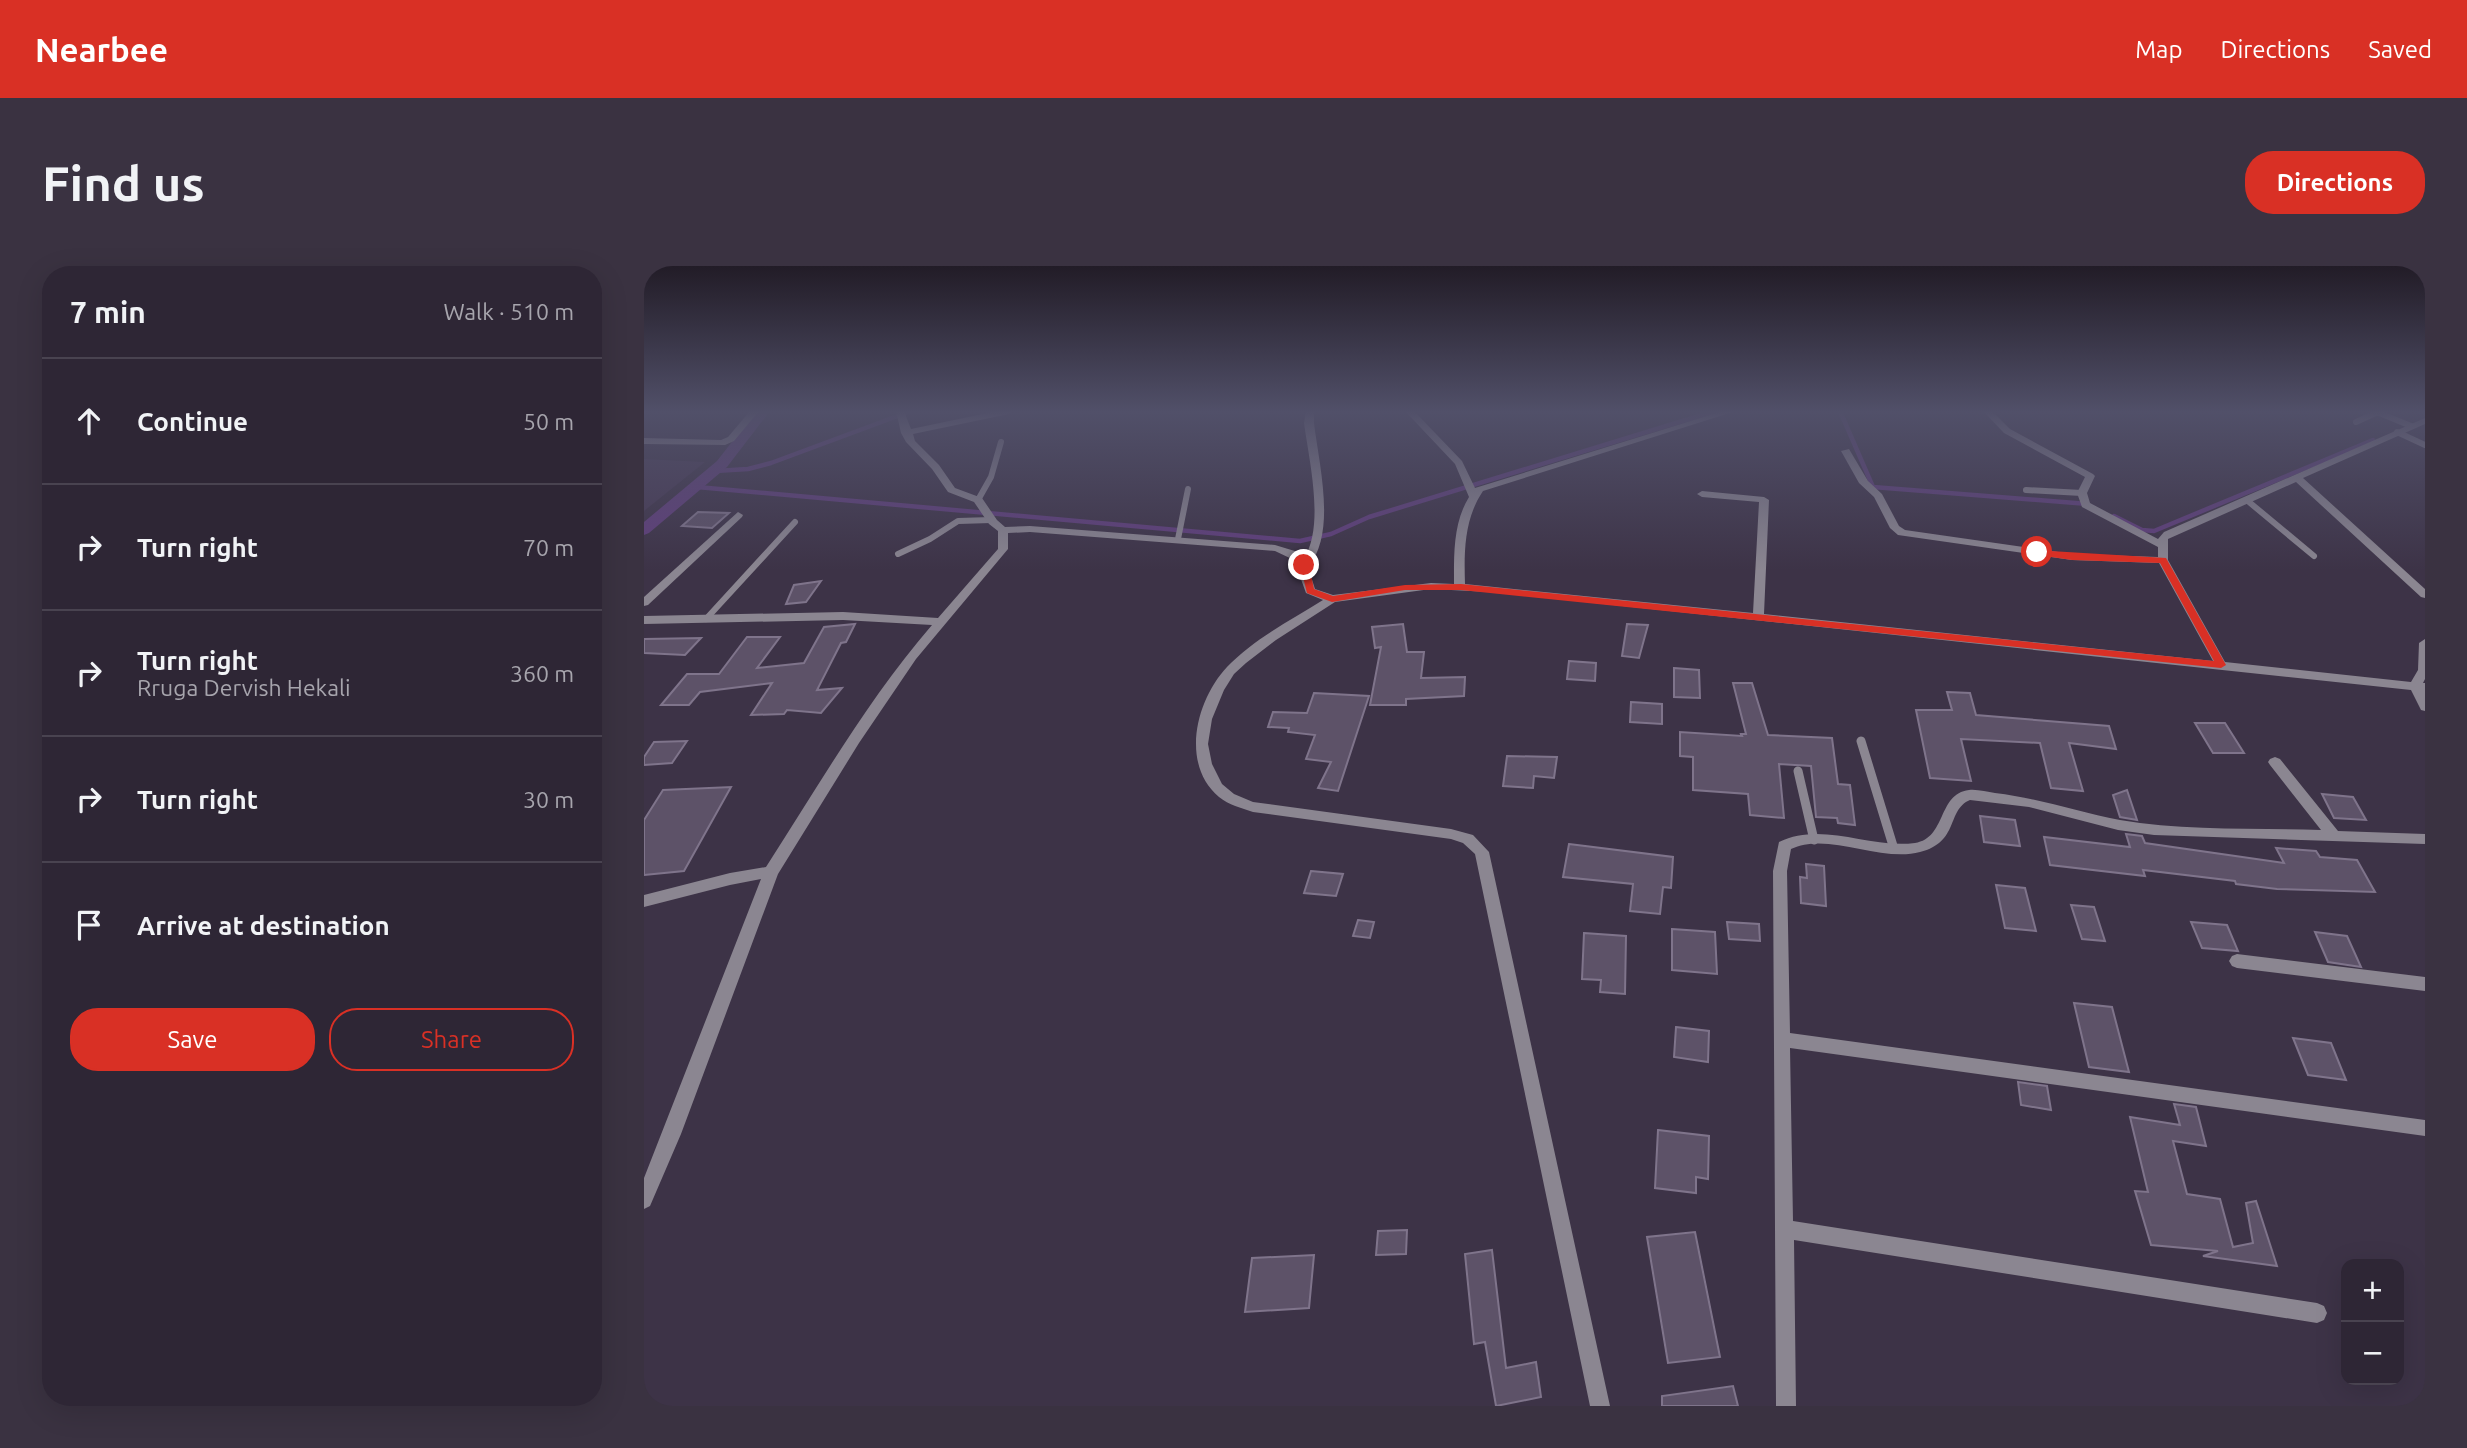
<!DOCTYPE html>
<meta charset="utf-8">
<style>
:root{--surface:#2e2635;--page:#3a3241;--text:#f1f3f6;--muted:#a7a5ad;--line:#494350;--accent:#d93025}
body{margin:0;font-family:Ubuntu,sans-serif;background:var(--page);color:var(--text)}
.controls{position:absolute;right:21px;bottom:21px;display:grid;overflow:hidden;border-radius:14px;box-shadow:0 7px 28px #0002}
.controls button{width:63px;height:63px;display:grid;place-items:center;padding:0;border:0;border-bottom:2px solid var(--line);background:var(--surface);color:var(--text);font:35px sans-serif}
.stop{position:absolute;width:21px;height:21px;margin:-16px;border:5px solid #d93025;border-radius:50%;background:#fff}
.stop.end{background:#d93025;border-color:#fff;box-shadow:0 2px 7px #0008}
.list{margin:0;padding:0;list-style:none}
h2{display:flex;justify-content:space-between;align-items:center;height:91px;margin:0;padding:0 28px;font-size:30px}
h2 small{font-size:23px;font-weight:400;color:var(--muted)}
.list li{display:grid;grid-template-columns:46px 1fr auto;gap:21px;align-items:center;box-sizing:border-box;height:126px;padding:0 28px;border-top:2px solid var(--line)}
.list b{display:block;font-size:26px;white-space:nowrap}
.list p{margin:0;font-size:23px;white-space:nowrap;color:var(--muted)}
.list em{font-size:23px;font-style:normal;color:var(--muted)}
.actions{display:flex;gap:14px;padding:21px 28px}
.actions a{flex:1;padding:16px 0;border:2px solid var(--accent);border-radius:28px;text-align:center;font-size:24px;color:var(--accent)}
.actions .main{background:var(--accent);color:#fff}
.icon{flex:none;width:38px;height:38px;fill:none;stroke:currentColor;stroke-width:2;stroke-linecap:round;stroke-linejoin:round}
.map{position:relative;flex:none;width:1781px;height:1140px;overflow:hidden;border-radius:28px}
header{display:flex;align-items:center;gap:42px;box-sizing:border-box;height:98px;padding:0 35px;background:var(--accent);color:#fff}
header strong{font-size:33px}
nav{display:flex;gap:38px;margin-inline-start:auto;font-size:24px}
.intro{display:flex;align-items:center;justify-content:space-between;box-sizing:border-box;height:168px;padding:0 42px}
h1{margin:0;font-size:49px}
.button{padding:18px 32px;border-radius:28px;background:var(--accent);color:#fff;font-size:24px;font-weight:700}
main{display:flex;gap:42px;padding:0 42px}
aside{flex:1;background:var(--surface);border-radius:28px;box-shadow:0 7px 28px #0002}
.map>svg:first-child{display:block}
.built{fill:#463953}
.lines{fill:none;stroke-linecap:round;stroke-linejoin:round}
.stream{stroke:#603e7c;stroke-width:4.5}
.canal{fill:#603e7c;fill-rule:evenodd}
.building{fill:#5d5268;stroke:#7f748b;stroke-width:2}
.lane-far1{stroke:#8b8691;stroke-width:6}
.lane{stroke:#8b8691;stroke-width:9}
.street{fill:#8b8691;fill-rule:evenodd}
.route{fill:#d93025}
</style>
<header>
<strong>Nearbee</strong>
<nav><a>Map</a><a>Directions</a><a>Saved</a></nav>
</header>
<div class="intro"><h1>Find us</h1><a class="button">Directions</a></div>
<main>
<aside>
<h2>7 min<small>Walk · 510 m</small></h2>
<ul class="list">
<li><svg class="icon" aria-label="ahead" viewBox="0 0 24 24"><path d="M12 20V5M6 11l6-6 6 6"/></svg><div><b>Continue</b></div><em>50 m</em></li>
<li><svg class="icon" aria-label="right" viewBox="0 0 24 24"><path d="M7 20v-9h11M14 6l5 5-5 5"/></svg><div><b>Turn right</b></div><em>70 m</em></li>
<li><svg class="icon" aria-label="right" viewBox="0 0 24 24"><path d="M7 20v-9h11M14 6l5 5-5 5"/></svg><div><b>Turn right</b><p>Rruga Dervish Hekali</p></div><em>360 m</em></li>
<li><svg class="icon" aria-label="right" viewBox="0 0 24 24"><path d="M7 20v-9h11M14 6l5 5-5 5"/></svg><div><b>Turn right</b></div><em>30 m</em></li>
<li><svg class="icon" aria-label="arrive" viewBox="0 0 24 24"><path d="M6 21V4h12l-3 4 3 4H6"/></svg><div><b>Arrive at destination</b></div></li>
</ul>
<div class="actions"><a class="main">Save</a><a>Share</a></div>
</aside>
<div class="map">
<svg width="1781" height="1140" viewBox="0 0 1781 1140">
<rect width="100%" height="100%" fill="#3d3347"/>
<!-- built -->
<path class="built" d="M0 193 61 196 0 245Z"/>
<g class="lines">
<!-- stream -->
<g class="stream">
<path d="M1196 145 1229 221 1444 238"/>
<path d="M71 205 104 203 127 197 267 145"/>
<path d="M53 221 656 275 687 268 725 251 1071 145"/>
<path d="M1470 250 1498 264 1510 265 1729 174"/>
</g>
<!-- canal -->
<path class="canal" d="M112 145H126L83 201 5 267 0 269V256L73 195Z"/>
</g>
<!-- building -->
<g class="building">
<path d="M54 246 85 247 68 262 38 260Z"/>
<path d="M177 315 162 336 142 338 150 319Z"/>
<path d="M211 358 202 376 197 377 173 424 198 422 177 447 143 444 140 448 107 449 128 417 56 426 45 439H17L43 408H75L103 371H136L113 402 160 397 180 361Z"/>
<path d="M759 358 763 386H780L777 412 821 411 820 430 762 433V439H726L737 381 731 382 728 361Z"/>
<path d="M983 358 1004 359 995 392 978 390Z"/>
<path d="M57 372 41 389 0 387V373Z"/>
<path d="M925 395 952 397 951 415 923 413Z"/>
<path d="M1030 402 1055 404 1056 432 1030 431Z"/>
<path d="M1089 417H1108L1124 469 1188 472 1194 518 1206 519 1211 559 1194 557 1193 552 1172 551 1167 500 1135 498 1140 552 1106 549 1104 528 1049 524V491L1036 490V466L1098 470 1097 468H1102Z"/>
<path d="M1303 426 1326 427 1332 449 1465 460 1472 483 1425 477 1439 525 1407 522 1396 477 1317 473 1327 515 1286 512 1272 444H1308Z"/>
<path d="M670 427 725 430 694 525 674 522 687 496 662 493 671 469 644 466 645 462 624 461 629 446 663 447Z"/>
<path d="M987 436 1018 438V458L986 456Z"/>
<path d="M1551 457H1581L1600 487H1569Z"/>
<path d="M43 475 28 497 0 499V491L10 476Z"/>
<path d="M863 490 913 491 910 512 890 510 889 522 859 520Z"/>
<path d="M87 521 40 605 0 609V554L19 524Z"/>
<path d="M1483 524 1493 554 1476 551 1469 529Z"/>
<path d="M1678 528 1709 531 1722 554 1690 552Z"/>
<path d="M1336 550 1371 554 1376 580 1340 576Z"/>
<path d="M1482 568 1498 570 1501 577 1640 597 1632 582 1672 585 1676 591 1713 594 1731 626 1633 623 1592 618 1591 615 1499 604 1501 610 1406 599 1400 571 1486 581Z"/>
<path d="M925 578 1029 591 1027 622 1019 621 1016 648 986 645 989 618 919 611Z"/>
<path d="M1162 598 1180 600 1182 640 1157 637 1156 611 1163 612Z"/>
<path d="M667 605 699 608 692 630 660 627Z"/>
<path d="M1352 619 1381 622 1392 665 1361 662Z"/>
<path d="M1427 639 1450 641 1461 675 1438 673Z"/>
<path d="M714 654 730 656 726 672 709 670Z"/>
<path d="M1083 656 1115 658 1116 675 1085 673Z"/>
<path d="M1547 656 1583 659 1594 685 1558 682Z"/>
<path d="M1028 663 1071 666 1073 708 1028 704Z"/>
<path d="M1671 666 1703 670 1717 701 1684 696Z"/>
<path d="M940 667 982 670 981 728 956 726 957 714 938 713Z"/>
<path d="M1430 737 1468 741 1485 806 1445 801Z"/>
<path d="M1032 761 1065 765 1064 796 1030 791Z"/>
<path d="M1649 772 1687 777 1702 814 1664 809Z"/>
<path d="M1374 816 1403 820 1407 844 1377 839Z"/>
<path d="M1530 838 1552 841 1562 880 1529 875 1543 928 1576 933 1589 981 1609 977 1602 937 1612 935 1633 1000 1559 990 1574 985 1507 979 1491 925 1504 926 1486 851 1536 859Z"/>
<path d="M1014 864 1065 870 1064 913 1052 911V927L1011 922Z"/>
<path d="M763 964 762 988 732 989 734 965Z"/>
<path d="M1051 966 1076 1091 1024 1097 1003 971Z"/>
<path d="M848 984 862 1102 892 1096 897 1131 852 1140 841 1076 830 1078 821 988Z"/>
<path d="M670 989 665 1042 601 1046 608 992Z"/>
<path d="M1089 1120 1094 1140H1018V1130Z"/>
</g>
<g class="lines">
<!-- lane-far1 -->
<g class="lane-far1">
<path d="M1733 146 1767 160"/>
<path d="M1712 156 1736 145"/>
<path d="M1753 166 1781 179"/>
<path d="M1382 224 1438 227"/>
<path d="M334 234 347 211 357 176"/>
<path d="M1605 236 1670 290"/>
<path d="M534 273 544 223"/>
<path d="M254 288 286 273 314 255 347 254"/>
<path d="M62 353 151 256"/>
</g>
<!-- lane -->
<g class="lane">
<path d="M1217 475 1250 583"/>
<path d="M1154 505 1170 574"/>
</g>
<!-- street -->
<g class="street">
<path d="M106 145H115L90 175 81 179 0 178V172L77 174 84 171Z"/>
<path d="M252 145H260L267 163 353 145H369L365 148 269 168 271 175 295 199 311 222 338 232 353 254 361 261 386 260 631 279 654 286 660 292C681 260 665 194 660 157L662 145H670V157C675 199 693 267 664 301L671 323 689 329 787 317 810 318C810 288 809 257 825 231L811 198 761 145H770L818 195 831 222 1079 145H1092L839 225C820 253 820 286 821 318L1109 347 1115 236 1058 231 1053 228 1058 225 1120 231 1125 234 1120 348 1569 395 1515 297 1428 294 1254 269 1246 262 1230 231 1215 217 1197 185 1205 183 1224 215 1238 228 1255 260 1261 264 1428 288 1514 291V281L1438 241 1433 227 1441 211 1360 167 1339 145H1348L1366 163 1449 208 1451 210 1443 227 1446 237 1514 273 1520 266 1781 152V158L1659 212 1781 323V332L1777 331 1652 216 1524 273V294L1581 396 1767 416 1774 404 1775 377 1781 373V413L1779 417H1781V445L1777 444 1767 424 847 326 787 323 691 336 632 374 602 397 590 408 580 424 568 453 564 478 568 498 578 518 590 528 609 536 807 563 829 569 845 586 966 1140H946L831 588 819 577 807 573 609 546C597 542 585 539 575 531 536 498 552 434 583 401 610 373 647 354 679 334L662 327 650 294 631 285 386 266 364 267V283L272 393 215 477 134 608 37 868 6 940 0 943V912L117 613 86 619 0 641V629L86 607 122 601C175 519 224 433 288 359L199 354 0 358V350L199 346 294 352 354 283V265L345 258 330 236 304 226 288 203 262 176 257 167Z"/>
<path d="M94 246 99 249 98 251 4 339 0 340V331Z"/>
<path d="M1631 491 1636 493 1694 565 1781 568V578L1510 569 1474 564 1385 541 1326 534C1302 544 1316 576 1276 586 1237 597 1184 565 1147 583L1143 605 1146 767 1781 854V870L1146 782 1149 955 1673 1037 1680 1040 1683 1047 1680 1054 1673 1057 1150 974 1152 1140H1132L1129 605 1135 576C1179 555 1225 583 1271 577 1303 572 1293 528 1325 524 1333 523 1343 526 1351 527 1394 532 1433 546 1476 554 1539 565 1612 562 1677 564L1626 499 1624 496 1626 493Z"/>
<path d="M1593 688 1781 711V725L1593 702 1588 700 1585 695 1588 690Z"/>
</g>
</g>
<!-- sky -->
<linearGradient id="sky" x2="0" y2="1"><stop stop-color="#221c27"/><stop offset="0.48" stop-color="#515069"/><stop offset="1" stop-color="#515069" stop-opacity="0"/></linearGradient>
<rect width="1781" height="304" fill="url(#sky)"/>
<!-- route -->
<path class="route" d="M1390 284 1522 292 1582 399 1577 402 817 324H761L688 336 663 327 656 299 660 296 665 299 670 323 689 330 761 319 817 318 1570 395 1516 297 1428 294 1393 289Z"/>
</svg>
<div class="controls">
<button>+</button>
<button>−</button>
</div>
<div class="stop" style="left:1393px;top:286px"></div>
<div class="stop end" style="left:660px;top:299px"></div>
</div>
</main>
